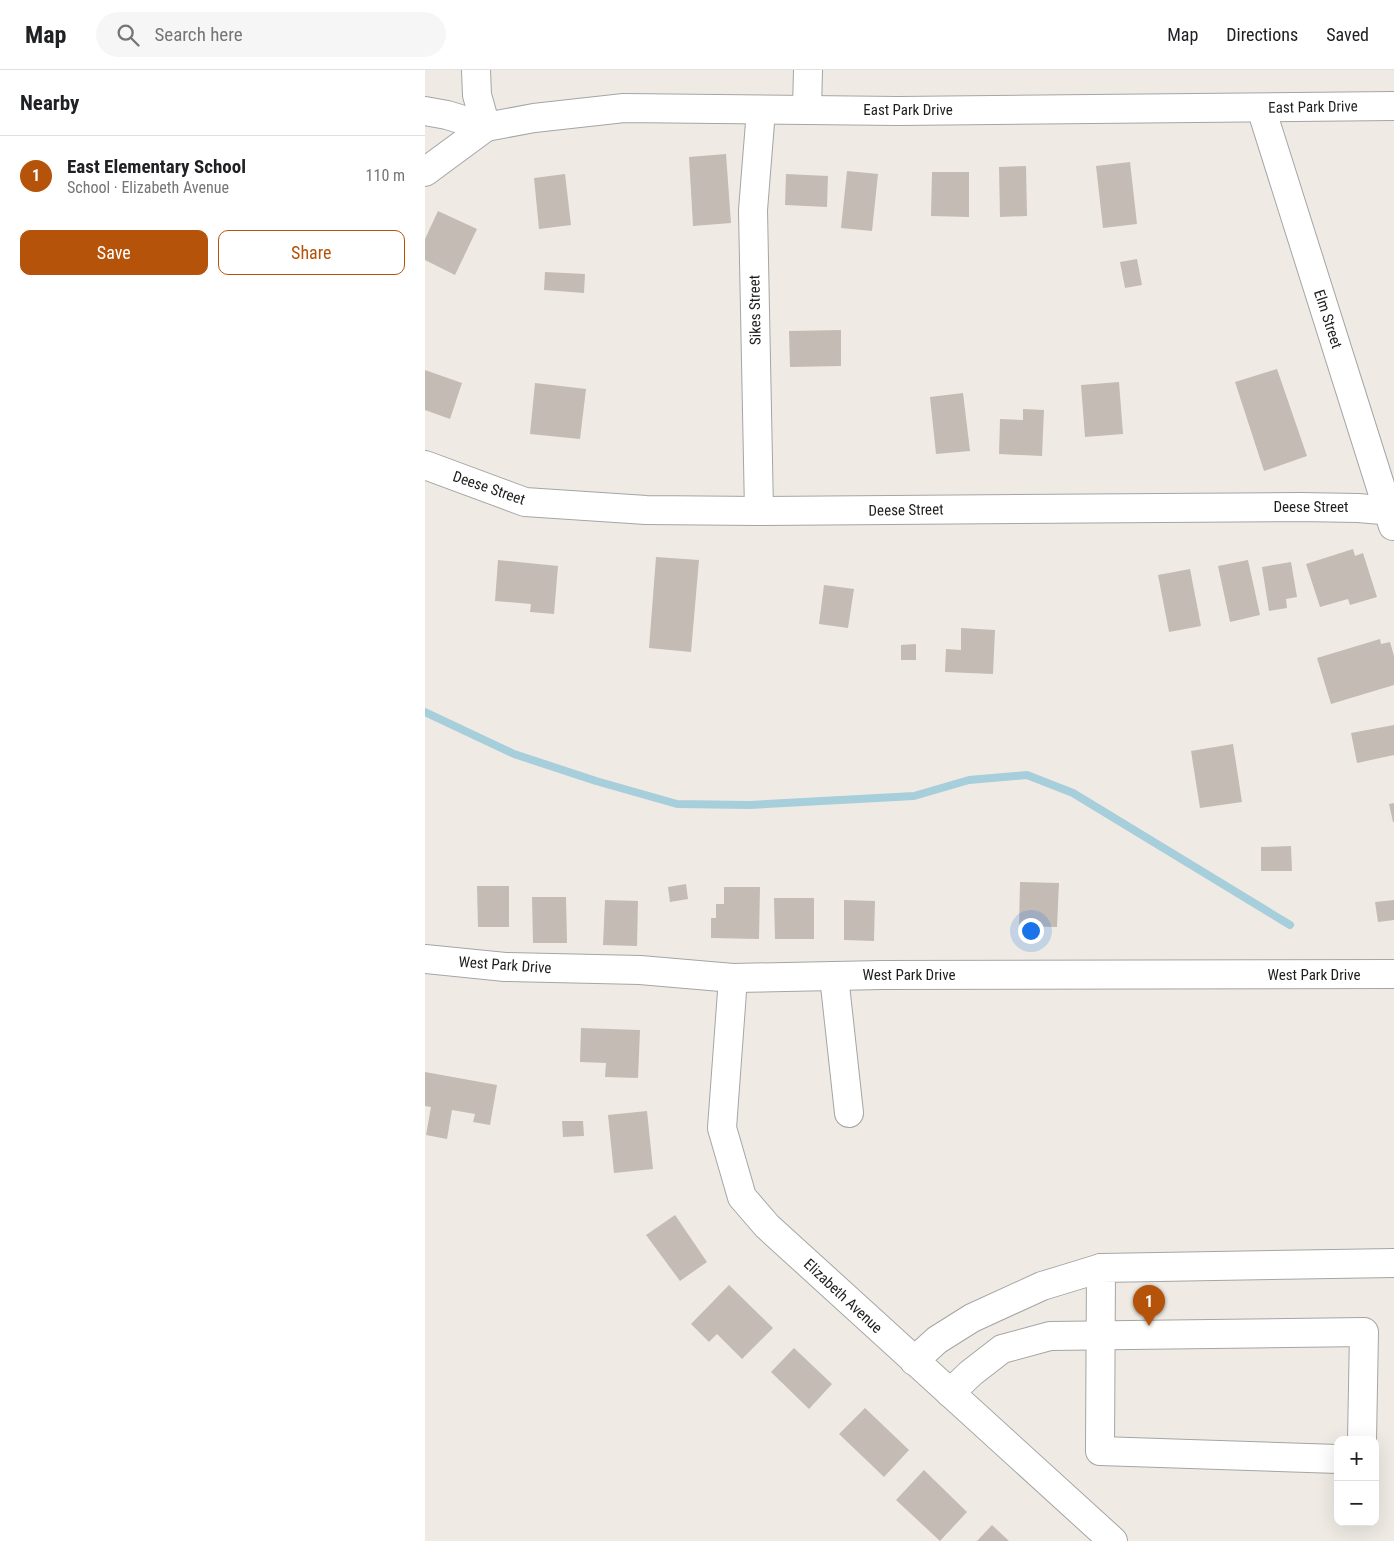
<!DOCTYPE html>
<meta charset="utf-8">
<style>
:root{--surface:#fff;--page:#f6f6f6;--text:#202124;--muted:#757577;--line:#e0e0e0;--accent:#b45309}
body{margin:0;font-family:"Roboto Condensed",sans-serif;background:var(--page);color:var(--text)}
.controls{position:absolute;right:15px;bottom:15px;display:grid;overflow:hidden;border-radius:10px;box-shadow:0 5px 20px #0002}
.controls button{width:45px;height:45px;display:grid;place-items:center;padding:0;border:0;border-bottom:1px solid var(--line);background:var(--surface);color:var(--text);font:25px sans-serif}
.you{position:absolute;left:605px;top:860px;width:18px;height:18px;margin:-12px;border:4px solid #fff;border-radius:50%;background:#1a73e8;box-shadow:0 0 0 8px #1a73e833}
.badge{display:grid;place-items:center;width:32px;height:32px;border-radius:50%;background:var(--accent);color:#fff;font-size:16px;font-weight:700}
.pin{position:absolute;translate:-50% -41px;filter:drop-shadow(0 1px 2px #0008)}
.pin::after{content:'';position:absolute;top:26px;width:18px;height:15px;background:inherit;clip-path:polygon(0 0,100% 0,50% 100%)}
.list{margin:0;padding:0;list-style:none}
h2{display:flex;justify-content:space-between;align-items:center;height:65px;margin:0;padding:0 20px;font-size:21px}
h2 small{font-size:16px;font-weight:400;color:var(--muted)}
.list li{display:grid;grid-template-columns:32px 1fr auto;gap:15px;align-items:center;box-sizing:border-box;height:80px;padding:0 20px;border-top:1px solid var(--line)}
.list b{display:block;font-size:19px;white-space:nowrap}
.list p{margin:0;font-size:16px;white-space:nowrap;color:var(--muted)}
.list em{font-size:16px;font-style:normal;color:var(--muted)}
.actions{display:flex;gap:10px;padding:15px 20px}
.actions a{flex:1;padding:11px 0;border:1px solid var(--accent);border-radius:10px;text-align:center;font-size:18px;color:var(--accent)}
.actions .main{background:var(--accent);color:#fff}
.icon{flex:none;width:28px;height:28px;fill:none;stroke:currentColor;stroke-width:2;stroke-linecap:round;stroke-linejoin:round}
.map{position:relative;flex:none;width:969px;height:1471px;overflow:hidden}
header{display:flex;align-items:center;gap:30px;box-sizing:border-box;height:70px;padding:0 25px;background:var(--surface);border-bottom:1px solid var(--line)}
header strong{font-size:24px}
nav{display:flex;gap:28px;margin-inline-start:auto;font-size:18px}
.search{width:350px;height:45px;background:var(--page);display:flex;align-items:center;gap:12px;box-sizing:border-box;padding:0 18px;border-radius:28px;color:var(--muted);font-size:19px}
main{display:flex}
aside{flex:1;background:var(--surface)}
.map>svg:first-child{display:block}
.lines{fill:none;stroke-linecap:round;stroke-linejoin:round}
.stream{stroke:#a6cedb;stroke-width:8}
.building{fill:#c3bbb4}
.minor-casing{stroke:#a5a5a5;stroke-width:30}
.minor{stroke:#fff;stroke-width:28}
.labels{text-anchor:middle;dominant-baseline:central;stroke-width:5;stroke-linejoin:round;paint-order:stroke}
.street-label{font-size:15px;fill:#1e1e1e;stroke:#fff}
</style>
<header>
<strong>Map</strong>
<div class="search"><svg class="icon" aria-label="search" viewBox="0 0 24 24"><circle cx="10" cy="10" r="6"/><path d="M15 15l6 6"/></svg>Search here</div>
<nav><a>Map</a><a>Directions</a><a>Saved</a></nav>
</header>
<main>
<aside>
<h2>Nearby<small></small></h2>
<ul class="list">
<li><span class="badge">1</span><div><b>East Elementary School</b><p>School · Elizabeth Avenue</p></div><em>110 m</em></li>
</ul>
<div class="actions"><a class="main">Save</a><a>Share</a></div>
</aside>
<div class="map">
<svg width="969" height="1471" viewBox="0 0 969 1471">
<rect width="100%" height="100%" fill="#efebe4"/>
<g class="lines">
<!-- stream -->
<path class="stream" d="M0 642 89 684 171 711 252 734 325 735 489 726 544 710 602 705 648 723 865 855"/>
</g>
<!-- building -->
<g class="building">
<path d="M301 84 306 153 268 156 264 87Z"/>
<path d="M705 92 712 154 678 158 671 96Z"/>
<path d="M601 96 602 146 575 147 574 97Z"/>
<path d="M422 101 453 104 447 161 416 158Z"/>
<path d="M507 102H544V147L506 146Z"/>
<path d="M140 104 146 155 114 159 109 108Z"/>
<path d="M361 104 403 106 402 137 360 135Z"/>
<path d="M13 141 52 159 30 205 0 190V169Z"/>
<path d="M712 189 717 215 700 218 695 192Z"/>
<path d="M120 202 160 204 159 223 119 220Z"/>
<path d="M416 260V296L365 297 364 261Z"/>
<path d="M852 299 882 386 839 401 810 312Z"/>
<path d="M0 300 37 313 25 349 0 340Z"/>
<path d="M694 312 698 364 660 367 656 315Z"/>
<path d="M110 313 161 319 155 369 105 364Z"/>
<path d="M538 323 545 381 511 384 505 327Z"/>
<path d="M598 339 619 340 617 386 574 384 575 349 598 350Z"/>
<path d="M928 479 930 486 938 483 952 527 925 535 923 529 895 537 881 494Z"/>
<path d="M231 487 274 490 266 582 224 578Z"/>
<path d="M73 490 133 496 129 544 105 542 106 534 70 531Z"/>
<path d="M823 490 835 545 805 552 793 496Z"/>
<path d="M866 492 872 527 861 529 862 538 844 541 837 497Z"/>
<path d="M765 499 776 556 744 562 733 505Z"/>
<path d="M399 515 429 519 423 558 394 554Z"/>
<path d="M536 558 570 560 568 604 520 602 521 579 536 580Z"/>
<path d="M955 569 956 574 965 572 969 586V615L906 634 892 588Z"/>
<path d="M491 574V590H476V575Z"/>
<path d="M969 655V685L932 693 926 663Z"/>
<path d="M808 674 817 732 775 738 766 681Z"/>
<path d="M969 733V752H968L964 734Z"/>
<path d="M866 776 867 801H836V777Z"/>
<path d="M595 812 634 813 632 857 594 856Z"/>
<path d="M261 814 263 829 245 832 243 817Z"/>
<path d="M52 816H84V857H53Z"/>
<path d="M299 817H335L334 869 286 868V848H291V834H299Z"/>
<path d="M107 827H141L142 873H108Z"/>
<path d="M349 828H389V869H350Z"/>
<path d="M180 830 213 831 212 876 178 875Z"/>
<path d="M419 830 450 831 449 871 419 870Z"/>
<path d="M969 830V850L953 852 950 832Z"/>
<path d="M156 958 215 960 213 1008 180 1007 181 993 155 992Z"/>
<path d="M0 1002 72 1015 65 1055 48 1052 50 1044 27 1040 22 1069 1 1065 6 1037 0 1036Z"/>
<path d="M222 1041 228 1099 189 1103 183 1045Z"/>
<path d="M137 1051H158L159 1066 138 1067Z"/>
<path d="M250 1145 282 1192 255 1211 221 1165Z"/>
<path d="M304 1215 348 1258 317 1289 292 1264 284 1272 266 1254Z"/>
<path d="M369 1278 407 1314 384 1339 346 1302Z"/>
<path d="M440 1338 484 1380 459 1407 414 1364Z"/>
<path d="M499 1400 542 1442 515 1471 471 1430Z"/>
<path d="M567 1455 584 1471H552Z"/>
</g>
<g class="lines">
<!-- minor casing -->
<g class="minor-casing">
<g id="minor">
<path d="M836 38 968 456"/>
<path d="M382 39 383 0"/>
<path d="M0 41 22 45 61 57 109 48 199 38 473 41 969 36"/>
<path d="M0 102 61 57 52 25 51 0"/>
<path d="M0 395 100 432 221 440 334 441 875 437 933 438 969 441"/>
<path d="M334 441 328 140 336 40"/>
<path d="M0 889 80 897 215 900 308 908 457 905 969 904"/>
<path d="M409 906 424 1043"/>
<path d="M308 908 297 1058 317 1127 342 1156 688 1471"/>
<path d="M489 1291 512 1270 547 1248 617 1216 676 1198"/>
<path d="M525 1323 546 1303 577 1279 625 1266 939 1262 937 1370"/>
<path d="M913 1389 675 1381 676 1198 969 1193"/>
</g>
</g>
<!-- minor -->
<use href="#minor" class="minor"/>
</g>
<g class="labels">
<!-- street labels -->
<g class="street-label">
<text transform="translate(888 37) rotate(-1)">East Park Drive</text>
<text x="483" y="40">East Park Drive</text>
<text transform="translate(330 240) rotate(-91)">Sikes Street</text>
<text transform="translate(903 249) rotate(72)">Elm Street</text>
<text transform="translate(64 418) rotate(19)">Deese Street</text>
<text x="886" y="437">Deese Street</text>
<text transform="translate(481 440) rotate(-1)">Deese Street</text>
<text transform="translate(80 895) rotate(4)">West Park Drive</text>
<text x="484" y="905">West Park Drive</text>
<text x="889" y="905">West Park Drive</text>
<text transform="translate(418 1226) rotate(43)">Elizabeth Avenue</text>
</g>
</g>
</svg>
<div class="controls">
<button>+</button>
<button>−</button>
</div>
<div class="you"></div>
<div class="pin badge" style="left:724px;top:1256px">1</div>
</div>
</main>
